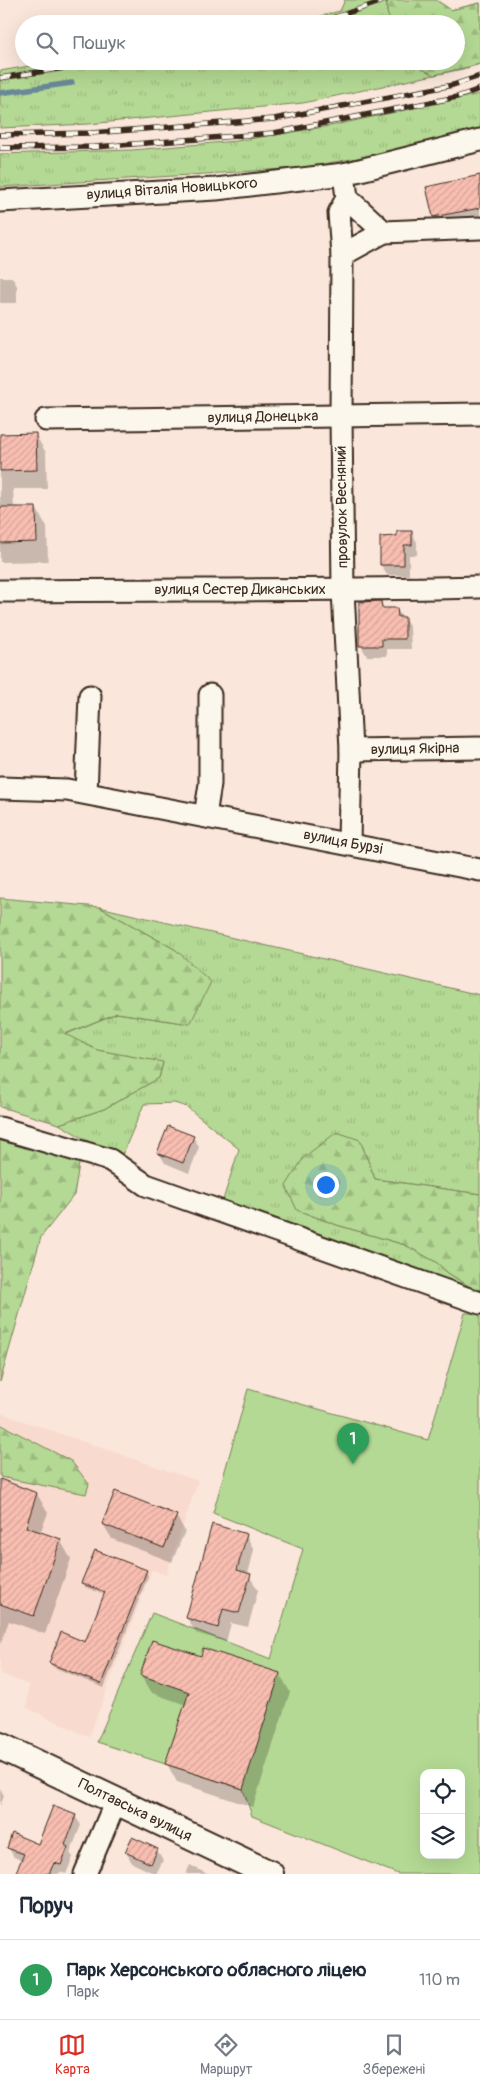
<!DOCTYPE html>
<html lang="uk">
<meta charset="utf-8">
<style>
:root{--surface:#fff;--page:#f2f2f3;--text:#1f2937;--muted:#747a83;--line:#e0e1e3;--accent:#d93025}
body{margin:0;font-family:Pangolin,sans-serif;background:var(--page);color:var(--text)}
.controls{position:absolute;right:15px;bottom:15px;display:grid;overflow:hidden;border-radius:10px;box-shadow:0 5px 20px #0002}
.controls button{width:45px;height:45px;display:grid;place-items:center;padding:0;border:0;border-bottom:1px solid var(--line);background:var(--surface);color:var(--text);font:25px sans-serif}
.you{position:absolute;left:325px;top:1184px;width:18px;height:18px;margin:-12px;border:4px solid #fff;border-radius:50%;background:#1a73e8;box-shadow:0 0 0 8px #1a73e833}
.badge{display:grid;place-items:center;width:32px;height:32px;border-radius:50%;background:var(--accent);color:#fff;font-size:16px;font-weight:700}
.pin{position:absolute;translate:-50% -41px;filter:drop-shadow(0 1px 2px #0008)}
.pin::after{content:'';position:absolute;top:26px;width:18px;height:15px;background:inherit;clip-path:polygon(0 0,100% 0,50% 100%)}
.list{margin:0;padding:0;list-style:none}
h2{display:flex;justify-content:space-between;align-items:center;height:65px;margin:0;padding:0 20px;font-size:21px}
h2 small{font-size:16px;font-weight:400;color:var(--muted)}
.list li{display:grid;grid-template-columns:32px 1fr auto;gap:15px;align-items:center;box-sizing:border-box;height:80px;padding:0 20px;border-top:1px solid var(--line)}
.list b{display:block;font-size:19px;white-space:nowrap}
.list p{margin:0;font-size:16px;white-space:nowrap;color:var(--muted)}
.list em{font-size:16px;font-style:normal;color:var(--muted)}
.icon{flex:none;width:28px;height:28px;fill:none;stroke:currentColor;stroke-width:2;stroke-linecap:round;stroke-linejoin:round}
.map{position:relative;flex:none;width:480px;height:1874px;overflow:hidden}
.search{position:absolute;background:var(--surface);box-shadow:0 5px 20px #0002;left:15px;right:15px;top:15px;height:55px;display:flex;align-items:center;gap:12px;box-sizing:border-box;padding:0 18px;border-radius:28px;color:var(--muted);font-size:19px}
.sheet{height:145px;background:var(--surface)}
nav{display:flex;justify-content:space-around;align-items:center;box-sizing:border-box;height:70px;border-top:1px solid var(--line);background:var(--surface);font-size:14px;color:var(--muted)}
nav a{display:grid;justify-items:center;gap:2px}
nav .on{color:var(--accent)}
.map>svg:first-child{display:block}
.built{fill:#f9dace}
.grass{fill:url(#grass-tufts);stroke:#788259}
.forest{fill:url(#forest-firs);stroke:#788259}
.green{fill:#b4d994;stroke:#788259;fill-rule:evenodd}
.shadow{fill:#0003}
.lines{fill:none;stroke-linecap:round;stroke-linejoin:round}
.stream{stroke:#6a8998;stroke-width:5.5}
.building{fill:url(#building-hatch);stroke:#3b2a1e}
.minor-casing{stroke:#3b2a1e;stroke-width:25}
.major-casing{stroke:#3b2a1e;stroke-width:30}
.minor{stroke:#fbf7ec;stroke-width:21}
.major{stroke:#fbf7ec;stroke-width:26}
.rail-casing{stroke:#3b2a1e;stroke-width:5.5}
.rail{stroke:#fbf7ec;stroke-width:4;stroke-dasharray:11;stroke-linecap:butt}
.labels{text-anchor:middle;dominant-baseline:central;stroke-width:4;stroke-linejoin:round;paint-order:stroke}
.street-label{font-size:15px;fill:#3b2a1e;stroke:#fbf7ec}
</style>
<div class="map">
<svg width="480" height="1874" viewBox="0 0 480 1874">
<defs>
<pattern id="grass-tufts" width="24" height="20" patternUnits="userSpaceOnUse" patternTransform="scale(1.25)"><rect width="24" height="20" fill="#b4d994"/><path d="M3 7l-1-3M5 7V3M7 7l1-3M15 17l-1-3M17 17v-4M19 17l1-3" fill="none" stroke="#9cba7f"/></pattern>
<pattern id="forest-firs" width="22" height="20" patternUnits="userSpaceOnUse" patternTransform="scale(1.25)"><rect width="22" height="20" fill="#b4d994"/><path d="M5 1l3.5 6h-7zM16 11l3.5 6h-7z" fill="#9cba7f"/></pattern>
<pattern id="building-hatch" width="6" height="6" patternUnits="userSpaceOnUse" patternTransform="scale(1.25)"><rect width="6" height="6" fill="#f8beb1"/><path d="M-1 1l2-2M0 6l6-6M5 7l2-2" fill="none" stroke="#d6a398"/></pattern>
</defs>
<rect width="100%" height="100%" fill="#fae6da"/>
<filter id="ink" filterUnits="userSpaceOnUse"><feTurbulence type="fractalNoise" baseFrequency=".02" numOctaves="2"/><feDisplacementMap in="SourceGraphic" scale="10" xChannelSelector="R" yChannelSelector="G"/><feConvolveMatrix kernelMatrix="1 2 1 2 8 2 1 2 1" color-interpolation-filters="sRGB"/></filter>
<g filter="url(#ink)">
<!-- built -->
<path class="built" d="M0 1413 198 1481 166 1575 152 1570 89 1737 27 1708 28 1685 0 1673Z"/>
<!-- grass -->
<g class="grass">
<path d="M345 0H387V12L436 0 451 10 480 3V64L467 68 303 103 89 124 0 128V71L59 61H456V24H290L340 11Z"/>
<path d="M480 94V129L380 154 300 168 0 187V154L132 150 236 141 330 126Z"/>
<path d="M99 907 480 995V1194L375 1179 360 1140 297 1210 337 1225 405 1245 436 1262 448 1273 480 1293V1295L223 1200 239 1149 187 1107 174 1103 144 1104 120 1160 59 1124 104 1109 159 1078 163 1063 97 1050 64 1035 117 1013 190 1024 176 950Z"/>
</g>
<!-- forest -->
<g class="forest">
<path d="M387 0H436L451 10 480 3V64L434 75 411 63 410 61H456V24H391L387 12Z"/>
<path d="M0 898 99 907 176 950 211 982 190 1024 117 1013 65 1034 97 1050 163 1062 159 1078 104 1109 59 1124 0 1107Z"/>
<path d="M337 1132 360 1140 375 1179 480 1194V1293L448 1273 436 1262 405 1245 337 1225 297 1210 286 1186 304 1157Z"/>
<path d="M0 1134 80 1158 74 1195 41 1237 0 1382Z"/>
<path d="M0 1424 71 1461 89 1484 86 1494 0 1477Z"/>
</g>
<!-- green -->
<path class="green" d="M465 1313H480V1874H398L252 1816 243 1789 97 1742 152 1613 271 1659 303 1549 213 1513 248 1389 428 1440ZM424 1773H461V1855H424Z"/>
<!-- shadow -->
<g class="shadow">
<path d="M480 178V226L443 234 434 217 428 188Z"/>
<path d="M0 277H12L17 286V303H0Z"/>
<path d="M35 434 46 453 47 489H13L14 508H36L47 527 48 561 0 562V435Z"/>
<path d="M411 532 417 542V555H409V575H387L381 565 398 538Z"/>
<path d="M381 603 385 609H397L402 618H404L410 628 411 649H387V656H367L361 646Z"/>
<path d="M193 1137 199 1147 189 1173 165 1163 159 1153Z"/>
<path d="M0 1481 37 1494 48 1513 40 1533 60 1540 71 1559 45 1634 9 1621 0 1645Z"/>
<path d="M176 1516 185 1531 172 1562 112 1539 103 1524Z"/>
<path d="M246 1535 254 1550 248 1574 258 1590 248 1627 231 1623 226 1642 196 1633 187 1618Z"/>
<path d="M146 1571 148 1576 104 1688 53 1667 50 1663 86 1644 105 1595 85 1587 83 1582Z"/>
<path d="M202 1658 280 1674 290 1692 253 1807 177 1782 167 1764 186 1705 152 1693 141 1675Z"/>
<path d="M0 1788 4 1796 0 1806Z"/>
<path d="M75 1816 81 1825 70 1853 73 1857 66 1874 60 1872 58 1874H16L23 1861 14 1857 8 1847 39 1845Z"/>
<path d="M157 1850 163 1860 156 1874 132 1863 126 1852Z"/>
<path d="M190 1865 207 1874H186Z"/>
</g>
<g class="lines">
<!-- stream -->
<path class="stream" d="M0 93 72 83"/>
</g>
<!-- building -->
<g class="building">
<path d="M480 175V208L433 217 426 187Z"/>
<path d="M36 433 37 470 0 471V434Z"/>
<path d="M0 507H36L37 542 0 543Z"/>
<path d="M397 531H412V545H404V565H380V537L397 536Z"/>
<path d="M381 601 382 608H397L398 617H405V639H382V646H359V602Z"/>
<path d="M168 1126 194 1136 183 1163 157 1153Z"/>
<path d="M0 1479 37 1493 26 1527 61 1539 34 1616 0 1604Z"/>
<path d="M115 1491 177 1515 164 1548 102 1524Z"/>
<path d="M212 1524 247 1534 237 1570 251 1574 239 1613 223 1609 218 1628 186 1618Z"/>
<path d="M95 1550 147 1570 101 1684 49 1663 61 1632 85 1642 105 1592 81 1583Z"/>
<path d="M152 1640 201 1656 203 1648 280 1673 243 1789 165 1764 189 1692 140 1675Z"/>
<path d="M53 1806 76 1815 65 1845 68 1847 61 1865 54 1863 49 1874H15L24 1854 7 1848 12 1833 38 1844Z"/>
<path d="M132 1837 158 1849 151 1864 125 1852Z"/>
</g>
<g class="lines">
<!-- minor casing -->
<g class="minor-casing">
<g id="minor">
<path d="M344 174 347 198 339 213 342 255 341 416 343 590 351 750 349 843"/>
<path d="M347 198 384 232 480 228"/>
<path d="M0 201 216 189 344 174 480 140"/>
<path d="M342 255 384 232"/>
<path d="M46 420 480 414"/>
<path d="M0 591C160 589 320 591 480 587"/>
<path d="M351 750 480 748"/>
<path d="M0 788 67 790 480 870"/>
<path d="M86 793 90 696"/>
<path d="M205 816 210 784V695"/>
<path d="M0 1128 110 1160 146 1185 480 1303"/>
<path d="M85 1874 116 1801"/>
</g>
</g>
<!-- major casing -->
<g class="major-casing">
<path id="major" d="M0 1746 270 1874"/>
</g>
<!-- minor -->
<use href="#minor" class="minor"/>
<!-- major -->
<use href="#major" class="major"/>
<!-- rail casing -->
<g class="rail-casing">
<g id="rail">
<path d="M315 24 386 0"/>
<path d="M0 78 109 61"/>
<path d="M0 135 91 133 274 119 453 85 480 76"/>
<path d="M0 148 95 147 274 133 457 97 480 89"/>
</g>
</g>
<!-- rail -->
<use href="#rail" class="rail"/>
</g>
</g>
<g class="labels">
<!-- street labels -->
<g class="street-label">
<text transform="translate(172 189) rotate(-4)">вулиця Віталія Новицького</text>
<text transform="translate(263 417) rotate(-1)">вулиця Донецька</text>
<text transform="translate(342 507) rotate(-91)">провулок Весняний</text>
<text x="240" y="589">вулиця Сестер Диканських</text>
<text transform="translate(415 749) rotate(-1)">вулиця Якірна</text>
<text transform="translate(343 842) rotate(11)">вулиця Бурзі</text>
<text transform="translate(135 1810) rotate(26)">Полтавська вулиця</text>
</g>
</g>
</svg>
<div class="controls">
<button><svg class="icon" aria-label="locate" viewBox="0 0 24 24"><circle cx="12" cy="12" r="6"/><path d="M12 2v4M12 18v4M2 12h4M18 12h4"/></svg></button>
<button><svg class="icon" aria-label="layers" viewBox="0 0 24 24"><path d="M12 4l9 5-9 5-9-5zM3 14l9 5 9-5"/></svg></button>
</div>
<div class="you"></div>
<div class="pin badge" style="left:353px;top:1464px;background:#2e9e5b">1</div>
<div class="search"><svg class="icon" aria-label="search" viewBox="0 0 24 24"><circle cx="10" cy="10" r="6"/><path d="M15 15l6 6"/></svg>Пошук</div>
</div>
<section class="sheet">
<h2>Поруч<small></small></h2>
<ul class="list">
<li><span class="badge" style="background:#2e9e5b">1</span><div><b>Парк Херсонського обласного ліцею</b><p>Парк</p></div><em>110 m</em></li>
</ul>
</section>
<nav>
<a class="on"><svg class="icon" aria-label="map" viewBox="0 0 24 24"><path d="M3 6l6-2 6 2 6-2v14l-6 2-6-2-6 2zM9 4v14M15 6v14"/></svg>Карта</a>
<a><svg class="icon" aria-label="directions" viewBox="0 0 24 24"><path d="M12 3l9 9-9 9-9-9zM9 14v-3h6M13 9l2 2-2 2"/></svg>Маршрут</a>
<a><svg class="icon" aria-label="saved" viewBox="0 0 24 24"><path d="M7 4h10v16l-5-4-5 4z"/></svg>Збережені</a>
</nav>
